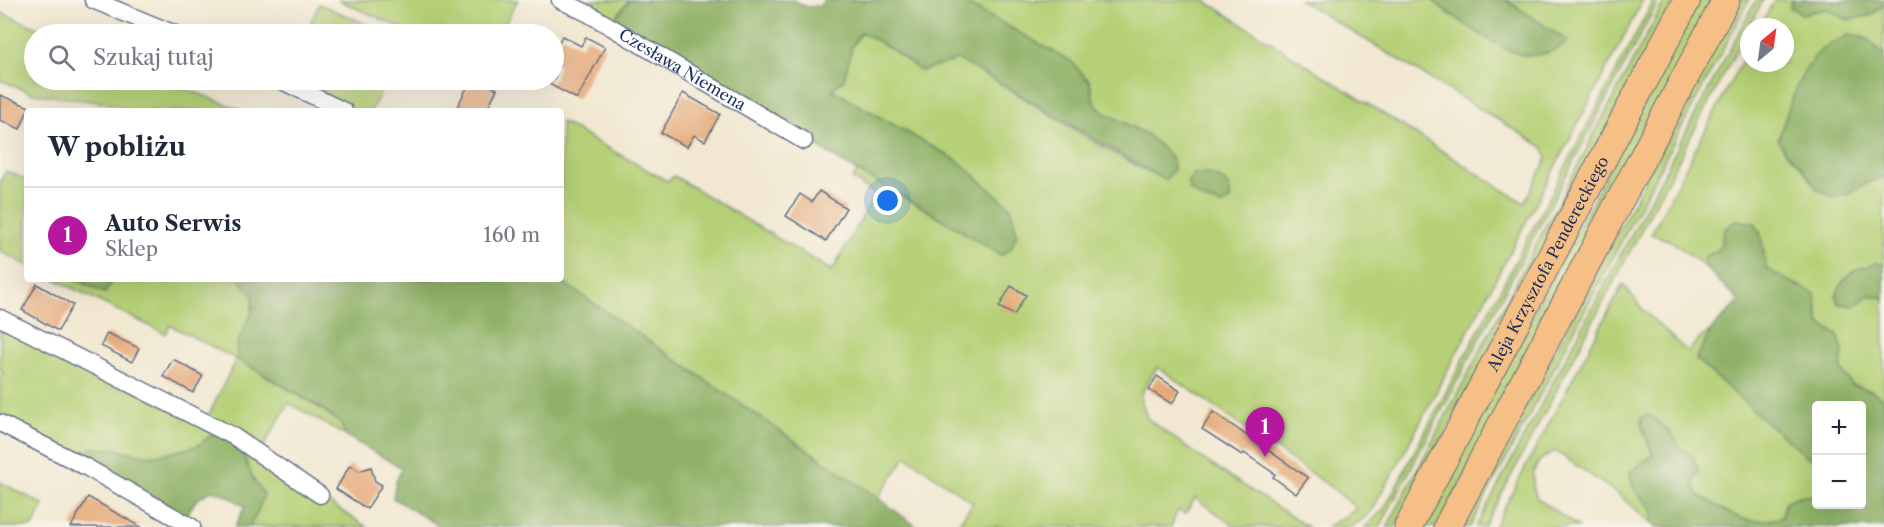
<!DOCTYPE html>
<html lang="pl">
<meta charset="utf-8">
<style>
:root{--surface:#fff;--page:#f6f6f7;--text:#1f2937;--muted:#747a83;--line:#e0e1e3;--accent:#b5179e}
body{margin:0;font-family:"Libre Caslon Text",serif;background:var(--page);color:var(--text)}
.controls{position:absolute;right:18px;bottom:18px;display:grid;overflow:hidden;border-radius:6px;box-shadow:0 6px 24px #0002}
.controls button{width:54px;height:54px;display:grid;place-items:center;padding:0;border:0;border-bottom:2px solid var(--line);background:var(--surface);color:var(--text);font:30px sans-serif}
.compass{position:absolute;left:1740px;top:18px;width:54px;height:54px;border-radius:50%;background:var(--surface);box-shadow:0 6px 24px #0002;rotate:29deg}
.you{position:absolute;left:888px;top:201px;width:21px;height:21px;margin:-15px;border:4px solid #fff;border-radius:50%;background:#1a73e8;box-shadow:0 0 0 9px #1a73e833}
.badge{display:grid;place-items:center;width:39px;height:39px;border-radius:50%;background:var(--accent);color:#fff;font-size:20px;font-weight:700}
.pin{position:absolute;translate:-50% -50px;filter:drop-shadow(0 2px 3px #0008)}
.pin::after{content:'';position:absolute;top:32px;width:21px;height:18px;background:inherit;clip-path:polygon(0 0,100% 0,50% 100%)}
.list{margin:0;padding:0;list-style:none}
h2{display:flex;justify-content:space-between;align-items:center;height:78px;margin:0;padding:0 24px;font-size:26px}
h2 small{font-size:20px;font-weight:400;color:var(--muted)}
.list li{display:grid;grid-template-columns:39px 1fr auto;gap:18px;align-items:center;box-sizing:border-box;height:96px;padding:0 24px;border-top:2px solid var(--line)}
.list b{display:block;font-size:22px;white-space:nowrap}
.list p{margin:0;font-size:20px;white-space:nowrap;color:var(--muted)}
.list em{font-size:20px;font-style:normal;color:var(--muted)}
.icon{flex:none;width:33px;height:33px;fill:none;stroke:currentColor;stroke-width:2;stroke-linecap:round;stroke-linejoin:round}
.map{position:relative;flex:none;width:1884px;height:527px;overflow:hidden}
.search{position:absolute;background:var(--surface);box-shadow:0 6px 24px #0002;left:24px;top:24px;width:540px;height:66px;display:flex;align-items:center;gap:15px;box-sizing:border-box;padding:0 21px;border-radius:33px;color:var(--muted);font-size:22px}
.panel{position:absolute;background:var(--surface);box-shadow:0 6px 24px #0002;left:24px;top:108px;width:540px;height:174px;border-radius:6px}
.map>svg:first-child{display:block}
.green{fill:#b5d076;stroke:#68806a;stroke-width:1.5}
.forest{fill:#90b267;stroke:#567062;stroke-width:1.5}
.building{fill:#e6ab7c}
.lines{fill:none;stroke-linecap:round;stroke-linejoin:round}
.street-casing{stroke:#667086;stroke-width:19}
.primary-casing{stroke:#667086;stroke-width:29}
.street{stroke:#fff;stroke-width:16}
.primary{stroke:#f5bf86;stroke-width:27}
.labels{text-anchor:middle;dominant-baseline:central;stroke-width:4.5;stroke-linejoin:round;paint-order:stroke}
.street-label{font-size:16px;fill:#1b2f5e;stroke:#f7f3e8}
</style>
<div class="map">
<svg width="1884" height="527" viewBox="0 0 1884 527">
<rect width="100%" height="100%" fill="#f7f3e8"/>
<filter id="ink" filterUnits="userSpaceOnUse"><feTurbulence type="fractalNoise" baseFrequency=".0167" numOctaves="2"/><feDisplacementMap in="SourceGraphic" scale="12" xChannelSelector="R" yChannelSelector="G"/><feConvolveMatrix kernelMatrix="1 2 1 2 8 2 1 2 1" color-interpolation-filters="sRGB"/></filter>
<filter id="wash" filterUnits="userSpaceOnUse"><feTurbulence type="fractalNoise" baseFrequency=".008" numOctaves="4" result="noise"/><feDisplacementMap in="SourceGraphic" scale="24" xChannelSelector="R" yChannelSelector="G"/><feGaussianBlur stdDeviation="1.35" result="paint"/><feColorMatrix in="noise" values="0 0 0 0 0 0 0 0 0 0 0 0 0 0 0 0 0 1.4 0 .05"/><feComposite in="paint" operator="in"/></filter>
<g filter="url(#wash)">
<rect width="100%" height="100%" fill="#f2e8d1"/>
<!-- green -->
<g class="green">
<path d="M338 0H518L499 34H415Z"/>
<path d="M572 0H629L613 21Z"/>
<path d="M960 0H1204L1524 203 1547 158 1543 147 1300 0H1432L1451 15 1541 54 1558 49 1567 41 1506 0H1643L1397 466 1369 514 1352 527H1327L1357 509 1335 490 1157 367 1140 396 1147 418 1210 464 1308 527H1236L1195 498 1185 514 1178 510 1171 527H956L973 503 906 456 878 498 558 279H561V122L667 181 674 176 832 271 875 194 852 179 857 171 920 206 1017 233 1010 207 958 161 832 90 844 79 852 46 862 32 891 49 921 71 958 59C1028 97 1093 147 1166 180L1148 135 1103 112 1094 103 1090 82 1071 62Z"/>
<path d="M1654 0H1659L1380 527H1365L1384 509Z"/>
<path d="M1665 0H1675L1395 527H1387Z"/>
<path d="M1699 0H1716L1437 527H1420Z"/>
<path d="M1740 0H1749L1470 527H1462Z"/>
<path d="M1756 0H1763L1484 527H1476Z"/>
<path d="M1774 0H1792L1790 7 1802 14 1826 9 1848 20 1872 15 1884 4V56C1862 32 1860 31 1830 44L1786 152 1800 165 1817 189 1846 195 1868 182 1884 177V265L1877 263 1869 295 1883 297 1884 300V400L1872 391 1852 385 1841 369 1842 350 1838 335 1819 323 1818 307 1801 286 1779 278 1766 268 1761 235 1755 223 1736 220 1724 230 1721 244 1717 251 1704 257 1703 265 1671 241 1651 234 1749 47V63H1785V27H1760Z"/>
<path d="M319 4 390 34H306Z"/>
<path d="M0 12 52 34H34V80H163L244 111H129L112 104 32 93 0 80Z"/>
<path d="M288 80H387L371 111H351Z"/>
<path d="M6 171 27 180V265L0 251V183Z"/>
<path d="M54 279H74L105 293 113 279H239L253 294 252 312 237 343V359L320 408 340 423 346 436 289 403 261 450 208 417 236 359 170 325 166 334Z"/>
<path d="M1623 284 1644 311 1688 352 1698 340 1711 330 1696 359 1806 456 1816 462V497L1802 496 1781 518C1736 526 1733 514 1697 494L1693 481 1694 458 1679 446 1669 431 1650 416 1641 417C1641 434 1649 439 1653 455L1630 472C1631 476 1631 483 1633 486 1639 501 1657 502 1651 523L1618 494 1555 451 1540 460 1533 472V486L1537 498 1578 527H1494Z"/>
<path d="M0 323 216 432 197 446 169 453 148 456 116 449 71 455 0 417V378L3 371 0 369Z"/>
<path d="M240 446 320 499 329 503 367 527H249L258 511 264 494 254 481Z"/>
<path d="M0 482 44 505 33 527H0Z"/>
</g>
<!-- forest -->
<g class="forest">
<path d="M629 0H793L807 7 820 6 824 0H960L1071 61 1090 82 1094 103 1103 112 1148 135 1171 157 1174 170 1165 180C1095 142 1029 97 958 60L921 71 891 49 861 32 852 46 844 79 832 90 958 161 1010 207 1017 233 1011 249 1001 255 920 206 857 171 613 21Z"/>
<path d="M1432 0H1506L1568 41C1556 51 1540 57 1524 55 1504 54 1450 14 1432 0Z"/>
<path d="M1792 0H1884V4L1872 15 1848 20 1826 9 1802 14 1790 7Z"/>
<path d="M1851 34 1868 39 1884 56V177L1868 182 1846 195 1833 197 1817 189 1800 165 1786 152 1778 140C1789 108 1799 64 1829 44 1836 40 1844 38 1851 34Z"/>
<path d="M1194 174H1208L1225 181 1230 190V200L1222 205 1204 200 1189 189 1188 181Z"/>
<path d="M1736 220 1755 223 1761 235 1766 268C1781 279 1798 285 1815 294L1819 323 1838 335 1843 350 1841 369 1852 385 1872 391 1884 400V527H1656L1651 523C1657 502 1639 501 1633 486 1631 482 1631 476 1630 472L1653 455C1649 440 1641 433 1641 417L1650 415 1669 431 1679 446 1694 458 1699 471 1693 481 1697 494C1733 514 1737 526 1781 518L1786 501 1802 495 1816 497V504H1862V406H1816V462L1783 437 1696 359 1711 330 1739 301 1703 265 1704 257 1717 251 1721 244 1724 230Z"/>
<path d="M1877 263 1884 265V300L1883 297 1869 295 1855 306 1839 304 1836 296C1845 271 1854 270 1877 263Z"/>
<path d="M74 279H113L105 293Z"/>
<path d="M239 279H558L878 498 917 527H441L393 498 396 481 402 468 346 436 340 423 320 407 237 359V343L252 312 253 295Z"/>
<path d="M216 432 240 446 254 481 264 494 258 511 249 527H235L245 506 226 495 212 490 196 500 185 517 71 455 93 448 116 449 148 456 169 453 197 446Z"/>
</g>
<g id="blocks">
<!-- building -->
<g class="building">
<path d="M562 36 581 46 586 37 605 47 577 99 549 84 554 80 559 65 554 62V52Z"/>
<path d="M471 80H478L497 89 486 111H455Z"/>
<path d="M683 93 720 114 705 141 694 135 687 147 661 133Z"/>
<path d="M0 95 29 107 20 129 0 120Z"/>
<path d="M819 191 846 208 826 241 786 216 800 194 812 202Z"/>
<path d="M37 284 73 305 58 331 22 310Z"/>
<path d="M1011 286 1026 295 1014 315 999 307Z"/>
<path d="M107 333 139 348 132 362 101 346Z"/>
<path d="M173 359 203 376 193 393 163 376Z"/>
<path d="M1157 376 1180 391 1172 404 1149 390Z"/>
<path d="M1213 412 1308 478 1296 494 1273 477 1275 474 1244 453 1242 455 1202 429Z"/>
<path d="M350 465 359 471 371 467 375 481 382 485 367 509 336 489Z"/>
<path d="M88 497 141 527H71Z"/>
</g>
</g>
</g>
<g filter="url(#ink)">
<use href="#blocks" fill-opacity="0" stroke="#667086" stroke-width="1.5"/>
<g class="lines">
<!-- street casing -->
<g class="street-casing">
<g id="street">
<path d="M93 0 175 34"/>
<path id="s1" d="M560 0 589 14 804 141"/>
<path d="M280 80 344 111"/>
<path d="M0 318 233 436 320 495"/>
<path d="M0 423 86 467 192 527"/>
</g>
</g>
<!-- primary casing -->
<g class="primary-casing">
<g id="primary">
<path id="s2" d="M1408 527 1687 0"/>
<path d="M1447 527 1726 0"/>
</g>
</g>
<!-- street -->
<use href="#street" class="street"/>
<!-- primary -->
<use href="#primary" class="primary"/>
</g>
</g>
<g class="labels">
<!-- street labels -->
<g class="street-label">
<text stroke="none"><textPath href="#s1" startOffset="141">Czesława Niemena</textPath></text>
<text stroke="none"><textPath href="#s2" startOffset="298">Aleja Krzysztofa Pendereckiego</textPath></text>
</g>
</g>
</svg>
<div class="controls">
<button>+</button>
<button>−</button>
</div>
<svg class="compass" viewBox="-18 -18 36 36"><path d="M0-13l5 13h-10z" fill="#e53935"/><path d="M0 13l5-13h-10z" fill="#747a83"/></svg>
<div class="you"></div>
<div class="pin badge" style="left:1265px;top:457px">1</div>
<div class="search"><svg class="icon" aria-label="search" viewBox="0 0 24 24"><circle cx="10" cy="10" r="6"/><path d="M15 15l6 6"/></svg>Szukaj tutaj</div>
<section class="panel">
<h2>W pobliżu<small></small></h2>
<ul class="list">
<li><span class="badge">1</span><div><b>Auto Serwis</b><p>Sklep</p></div><em>160 m</em></li>
</ul>
</section>
</div>
